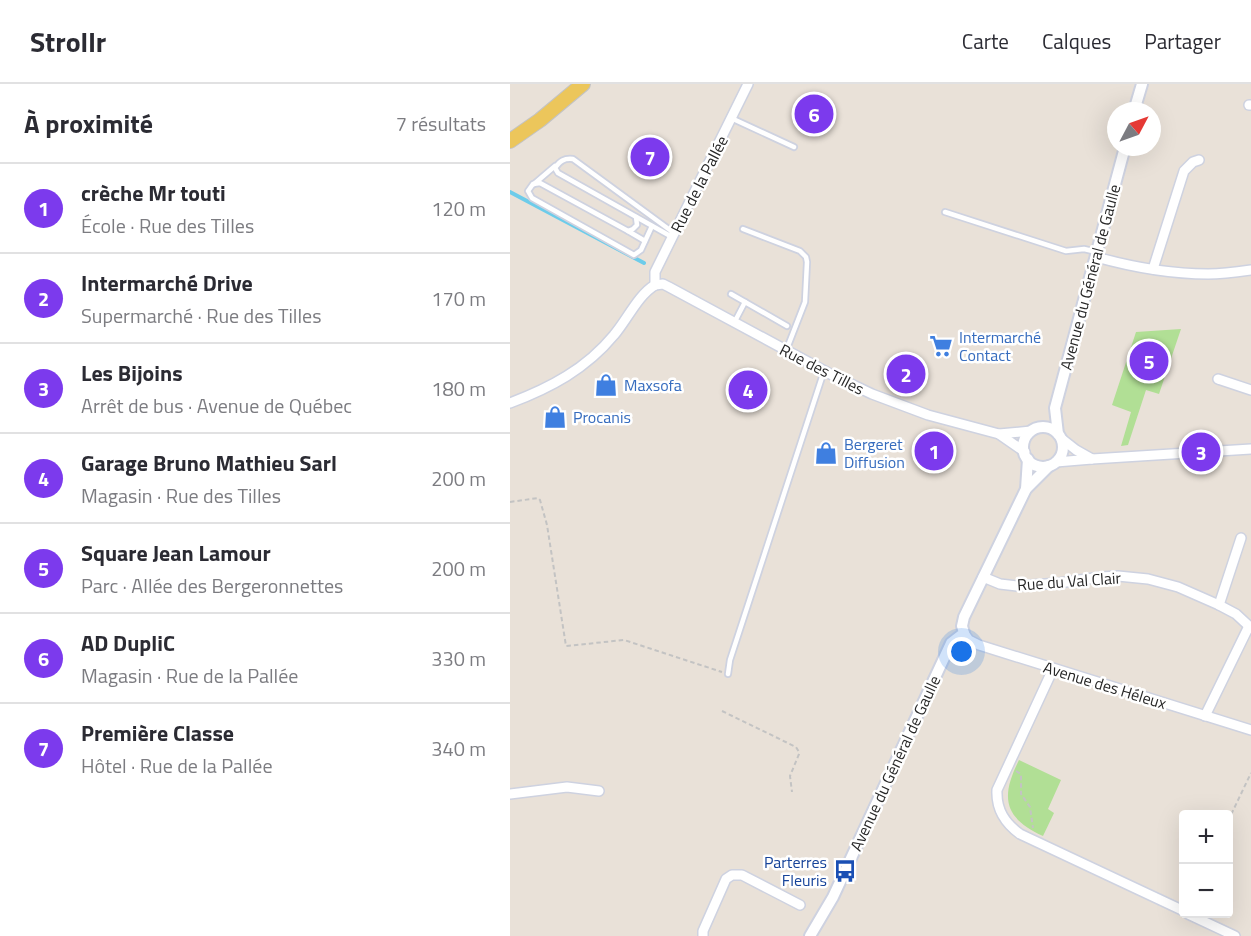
<!DOCTYPE html>
<html lang="fr">
<meta charset="utf-8">
<style>
:root{--surface:#fff;--page:#f7f7f7;--text:#2b2b33;--muted:#7c7c81;--line:#e1e1e2;--accent:#7c3aed}
body{margin:0;font-family:"Titillium Web",sans-serif;background:var(--page);color:var(--text)}
.controls{position:absolute;right:18px;bottom:18px;display:grid;overflow:hidden;border-radius:6px;box-shadow:0 6px 24px #0002}
.controls button{width:54px;height:54px;display:grid;place-items:center;padding:0;border:0;border-bottom:2px solid var(--line);background:var(--surface);color:var(--text);font:30px sans-serif}
.compass{position:absolute;left:597px;top:18px;width:54px;height:54px;border-radius:50%;background:var(--surface);box-shadow:0 6px 24px #0002;rotate:49deg}
.you{position:absolute;left:452px;top:568px;width:21px;height:21px;margin:-15px;border:4px solid #fff;border-radius:50%;background:#1a73e8;box-shadow:0 0 0 9px #1a73e833}
.badge{display:grid;place-items:center;width:39px;height:39px;border-radius:50%;background:var(--accent);color:#fff;font-size:20px;font-weight:700}
.pin{position:absolute;translate:-50% -50%;border:3px solid #fff;box-shadow:0 2px 6px #0006}
.list{margin:0;padding:0;list-style:none}
h2{display:flex;justify-content:space-between;align-items:center;height:78px;margin:0;padding:0 24px;font-size:26px}
h2 small{font-size:20px;font-weight:400;color:var(--muted)}
.list li{display:grid;grid-template-columns:39px 1fr auto;gap:18px;align-items:center;box-sizing:border-box;height:90px;padding:0 24px;border-top:2px solid var(--line)}
.list b{display:block;font-size:22px;white-space:nowrap}
.list p{margin:0;font-size:20px;white-space:nowrap;color:var(--muted)}
.list em{font-size:20px;font-style:normal;color:var(--muted)}
.map{position:relative;flex:none;width:741px;height:852px;overflow:hidden}
header{display:flex;align-items:center;gap:36px;box-sizing:border-box;height:84px;padding:0 30px;background:var(--surface);border-bottom:2px solid var(--line)}
header strong{font-size:28px}
nav{display:flex;gap:33px;margin-inline-start:auto;font-size:21px}
main{display:flex}
aside{flex:1;background:var(--surface)}
.map>svg:first-child{display:block}
.park{fill:#b1df95}
.lines{fill:none;stroke-linecap:round;stroke-linejoin:round}
.stream{stroke:#6dccea;stroke-width:4}
.service-casing{stroke:#ced2e0;stroke-width:8}
.minor-casing{stroke:#ced2e0;stroke-width:12}
.tertiary-casing{stroke:#ced2e0;stroke-width:14}
.primary-casing{stroke:#c3c3c3;stroke-width:16}
.path{stroke:#c3c3c3;stroke-width:2;stroke-dasharray:4.5 3;stroke-linecap:butt}
.service{stroke:#fff;stroke-width:4.5}
.minor{stroke:#fff;stroke-width:9}
.tertiary{stroke:#fff;stroke-width:10}
.primary{stroke:#ecc65b;stroke-width:14}
.labels{text-anchor:middle;dominant-baseline:central;stroke-width:5;stroke-linejoin:round;paint-order:stroke}
.street-label{font-size:16px;fill:#272727;stroke:#fff}
.shop-label{font-size:16px;fill:#366cbe;stroke:#fff;text-anchor:start}
.transit-label{font-size:16px;fill:#164399;stroke:#fff;text-anchor:end}
</style>
<header>
<strong>Strollr</strong>
<nav><a>Carte</a><a>Calques</a><a>Partager</a></nav>
</header>
<main>
<aside>
<h2>À proximité<small>7 résultats</small></h2>
<ul class="list">
<li><span class="badge">1</span><div><b>crèche Mr touti</b><p>École · Rue des Tilles</p></div><em>120 m</em></li>
<li><span class="badge">2</span><div><b>Intermarché Drive</b><p>Supermarché · Rue des Tilles</p></div><em>170 m</em></li>
<li><span class="badge">3</span><div><b>Les Bijoins</b><p>Arrêt de bus · Avenue de Québec</p></div><em>180 m</em></li>
<li><span class="badge">4</span><div><b>Garage Bruno Mathieu Sarl</b><p>Magasin · Rue des Tilles</p></div><em>200 m</em></li>
<li><span class="badge">5</span><div><b>Square Jean Lamour</b><p>Parc · Allée des Bergeronnettes</p></div><em>200 m</em></li>
<li><span class="badge">6</span><div><b>AD DupliC</b><p>Magasin · Rue de la Pallée</p></div><em>330 m</em></li>
<li><span class="badge">7</span><div><b>Première Classe</b><p>Hôtel · Rue de la Pallée</p></div><em>340 m</em></li>
</ul>
</aside>
<div class="map">
<svg width="741" height="852" viewBox="0 0 741 852">
<rect width="100%" height="100%" fill="#e9e1d8"/>
<!-- park -->
<g class="park">
<path d="M671 245 649 310 636 306 618 361 611 362 621 328 602 321 626 248Z"/>
<path d="M509 676 551 696 538 725 544 729 533 752C494 734 490 714 509 676Z"/>
</g>
<g class="lines">
<!-- stream -->
<path class="stream" d="M0 108 134 179"/>
<!-- service casing -->
<g class="service-casing">
<g id="service">
<path d="M221 34 284 63"/>
<path d="M24 100 45 82"/>
<path d="M435 128 556 167 574 165 587 168"/>
<path d="M126 133 127 141 123 145 118 147 30 99 23 100 18 107 22 114 124 171 131 166 142 142"/>
<path d="M233 145 290 167 296 173 297 178 295 218 276 267"/>
<path d="M118 147 135 157"/>
<path d="M162 153 48 89 45 84C50 77 54 74 63 75L164 149"/>
<path d="M221 210 235 218"/>
<path d="M224 239 235 218 277 242"/>
<path d="M218 590 220 576 314 287"/>
</g>
</g>
<!-- minor casing -->
<g class="minor-casing">
<g id="minor">
<path d="M739 21H741"/>
<path d="M586 173C622 183 661 190 698 190 713 190 727 188 741 186"/>
<path d="M643 185 674 87 683 78 689 76"/>
<path d="M145 201 153 200 159 203 324 292 362 310 418 331 489 350 515 368"/>
<path d="M145 201V188L238 0"/>
<path d="M708 295 741 306"/>
<path d="M0 319C40 304 76 285 104 251 117 236 128 211 145 201"/>
<path d="M489 350 521 347"/>
<path d="M552 355 566 366 582 375"/>
<path d="M546 378 582 375 741 365"/>
<path d="M473 493 490 500 507 502 549 499 591 493 608 492 638 495 668 503 709 521 726 530 741 544"/>
<path d="M709 521 731 454"/>
<path d="M454 549 459 556 469 561 741 646"/>
<path d="M543 585 487 706C486 726 495 739 510 750L674 827"/>
<path d="M695 632 739 542"/>
<path d="M0 710 57 703 89 707"/>
<path d="M678 830 725 852"/>
<path d="M193 852V847L216 795 222 791H232L290 821"/>
</g>
</g>
<!-- tertiary casing -->
<g class="tertiary-casing">
<g id="tertiary">
<path d="M624 27 632 0"/>
<circle cx="533" cy="363" r="20"/>
<path d="M548 350 545 324 615 63"/>
<path d="M516 405 518 375"/>
<path d="M300 852 323 813 441 559 454 549 452 542 454 533 516 405 539 382"/>
</g>
</g>
<!-- primary casing -->
<g class="primary-casing">
<path id="primary" d="M0 57 30 36 73 0"/>
</g>
<!-- path -->
<g class="path">
<path d="M0 418 28 414 30 416 37 441 56 562 114 556 212 588"/>
<path d="M212 627 286 663 289 668V670L280 692 282 708"/>
<path d="M506 687 511 690V710L520 723 523 744"/>
<path d="M718 737 741 689"/>
</g>
<!-- service -->
<use href="#service" class="service"/>
<!-- minor -->
<use href="#minor" class="minor"/>
<!-- tertiary -->
<use href="#tertiary" class="tertiary"/>
<!-- primary -->
<use href="#primary" class="primary"/>
</g>
<!-- icons -->
<defs>
<g id="supermarket-bare" transform="scale(1.8)"><path d="M-6-5.5h2.5l.6 2H6L4.5 2H-2.5L-4.4-4H-6ZM-1.5 3.2a1.3 1.3 0 1 0 .1 0ZM3 3.2a1.3 1.3 0 1 0 .1 0Z" fill="#3f7fe0" stroke="#fff" stroke-width="2.5" paint-order="stroke"/></g>
<g id="shop-bare" transform="scale(1.8)"><path d="M-5-2.5h2.3a2.7 3.5 0 0 1 5.4 0H5L5.5 6h-11ZM-1.5-2.5h3a1.5 2.3 0 0 0-3 0Z" fill="#3f7fe0" stroke="#fff" stroke-width="2.5" paint-order="stroke"/></g>
<g id="bus-bare" transform="scale(1.8)"><path d="M-5-6H5V4H4V6H2V4H-2V6H-4V4H-5ZM-3.5-4V0h7V-4ZM-3.5 1.2v1.5H-2V1.2ZM2 1.2v1.5H3.5V1.2Z" fill="#1a4fb4" stroke="#fff" stroke-width="2.5" paint-order="stroke"/></g>
</defs>
<g fill-rule="evenodd">
<use href="#supermarket-bare" x="431" y="262"/>
<use href="#shop-bare" x="96" y="301"/>
<use href="#shop-bare" x="45" y="333"/>
<use href="#shop-bare" x="316" y="369"/>
<use href="#bus-bare" x="335" y="787"/>
</g>
<g class="labels">
<!-- street labels -->
<g class="street-label">
<text transform="translate(189 100) rotate(-63)">Rue de la Pallée</text>
<text transform="translate(580 193) rotate(-75)">Avenue du Général de Gaulle</text>
<text transform="translate(312 285) rotate(27)">Rue des Tilles</text>
<text transform="translate(559 497) rotate(-4)">Rue du Val Clair</text>
<text transform="translate(595 601) rotate(17)">Avenue des Héleux</text>
<text transform="translate(385 679) rotate(-65)">Avenue du Général de Gaulle</text>
</g>
<!-- shop labels -->
<g class="shop-label">
<text x="449" y="253">Intermarché<tspan x="449" dy="18">Contact</tspan></text>
<text x="114" y="301">Maxsofa</text>
<text x="63" y="333">Procanis</text>
<text x="334" y="360">Bergeret<tspan x="334" dy="18">Diffusion</tspan></text>
</g>
<!-- transit labels -->
<g class="transit-label">
<text x="317" y="778">Parterres<tspan x="317" dy="18">Fleuris</tspan></text>
</g>
</g>
</svg>
<div class="controls">
<button>+</button>
<button>−</button>
</div>
<svg class="compass" viewBox="-18 -18 36 36"><path d="M0-13l5 13h-10z" fill="#e53935"/><path d="M0 13l5-13h-10z" fill="#7c7c81"/></svg>
<div class="you"></div>
<div class="pin badge" style="left:424px;top:367px">1</div>
<div class="pin badge" style="left:396px;top:290px">2</div>
<div class="pin badge" style="left:691px;top:368px">3</div>
<div class="pin badge" style="left:238px;top:306px">4</div>
<div class="pin badge" style="left:639px;top:277px">5</div>
<div class="pin badge" style="left:304px;top:30px">6</div>
<div class="pin badge" style="left:140px;top:73px">7</div>
</div>
</main>
